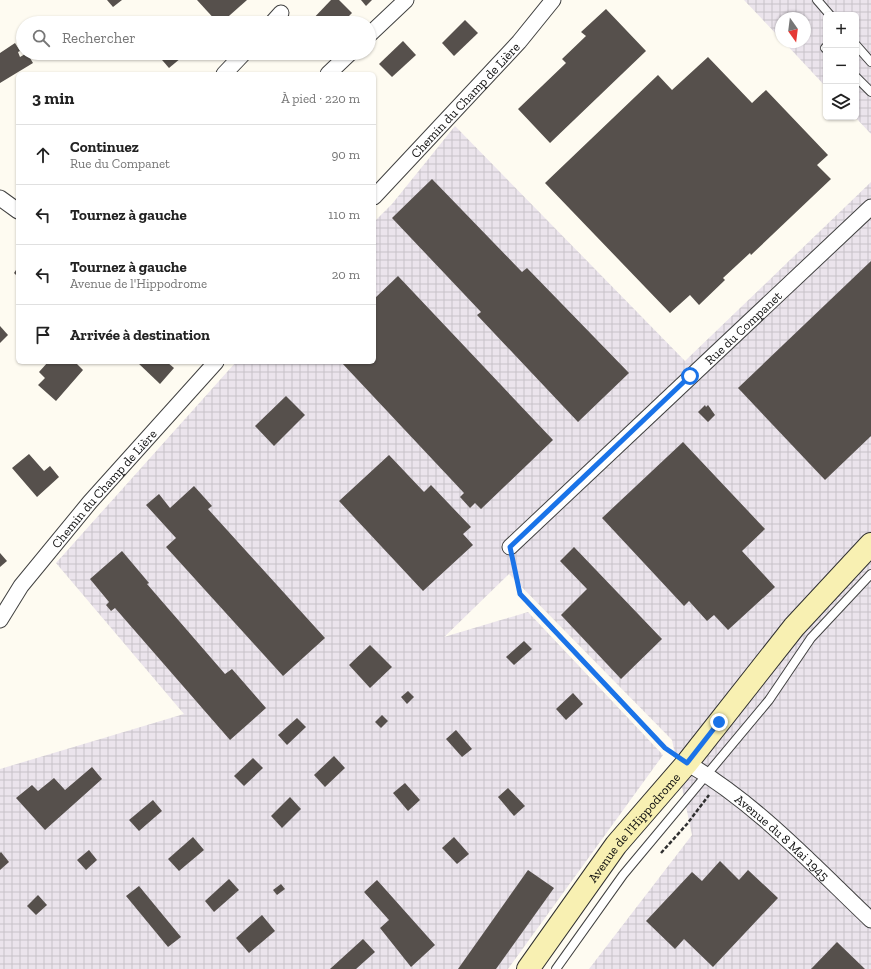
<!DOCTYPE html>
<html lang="fr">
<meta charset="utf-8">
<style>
:root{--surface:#fff;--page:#f6f6f6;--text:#222;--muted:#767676;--line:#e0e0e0}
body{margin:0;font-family:"Zilla Slab",serif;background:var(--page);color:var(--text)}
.controls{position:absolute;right:12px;top:12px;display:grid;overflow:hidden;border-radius:6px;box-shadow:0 1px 3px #0004}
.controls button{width:36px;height:36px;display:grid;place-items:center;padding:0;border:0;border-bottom:1px solid var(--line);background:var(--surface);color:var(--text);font:20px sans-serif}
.compass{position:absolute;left:775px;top:12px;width:36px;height:36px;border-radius:50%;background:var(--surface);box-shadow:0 1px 3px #0004;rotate:166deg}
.stop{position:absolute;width:12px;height:12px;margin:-9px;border:3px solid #1a73e8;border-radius:50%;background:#fff}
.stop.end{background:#1a73e8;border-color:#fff;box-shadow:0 1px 4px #0008}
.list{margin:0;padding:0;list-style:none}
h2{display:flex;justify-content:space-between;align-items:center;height:52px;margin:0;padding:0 16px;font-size:17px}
h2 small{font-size:13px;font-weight:400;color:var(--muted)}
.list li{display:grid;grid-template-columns:26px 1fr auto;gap:12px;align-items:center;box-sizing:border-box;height:60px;padding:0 16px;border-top:1px solid var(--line)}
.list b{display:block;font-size:15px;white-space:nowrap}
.list p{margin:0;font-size:13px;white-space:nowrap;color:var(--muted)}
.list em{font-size:13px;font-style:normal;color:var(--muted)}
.icon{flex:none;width:22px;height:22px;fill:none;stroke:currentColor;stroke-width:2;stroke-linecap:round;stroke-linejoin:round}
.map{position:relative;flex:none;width:871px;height:969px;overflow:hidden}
.search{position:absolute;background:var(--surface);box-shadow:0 1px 3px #0004;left:16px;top:16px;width:360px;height:44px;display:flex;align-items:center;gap:10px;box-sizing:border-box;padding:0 14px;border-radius:22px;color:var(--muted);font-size:15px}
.panel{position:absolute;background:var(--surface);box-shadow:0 1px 3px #0004;left:16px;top:72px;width:360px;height:292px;border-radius:6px}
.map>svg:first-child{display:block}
.industrial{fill:url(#industrial-grid)}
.building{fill:#56504c}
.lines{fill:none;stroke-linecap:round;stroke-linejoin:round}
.lane-casing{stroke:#414141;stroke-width:10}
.street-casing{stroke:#414141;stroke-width:17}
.secondary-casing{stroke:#303030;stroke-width:24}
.path{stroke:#303030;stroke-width:2.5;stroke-dasharray:4 2;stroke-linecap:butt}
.lane{stroke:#fff;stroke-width:8}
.street{stroke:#fff;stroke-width:15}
.secondary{stroke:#f8f0b2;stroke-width:22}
.route{stroke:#1a73e8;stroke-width:5}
.labels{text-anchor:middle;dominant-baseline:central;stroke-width:4;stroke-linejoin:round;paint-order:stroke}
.street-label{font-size:13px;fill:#0e0e0e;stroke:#fff}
</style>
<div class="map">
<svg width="871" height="969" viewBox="0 0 871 969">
<defs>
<pattern id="industrial-grid" width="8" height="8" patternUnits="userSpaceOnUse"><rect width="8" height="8" fill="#ebe4ec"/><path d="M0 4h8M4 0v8" fill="none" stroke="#c8c2c9"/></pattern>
</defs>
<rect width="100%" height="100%" fill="#fefbf1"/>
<!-- industrial -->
<g class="industrial">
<path d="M744 0H871V134L855 117 856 15H826V87L784 42H805V18H781V39Z"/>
<path d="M455 126 685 361 871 182V969H589L692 835 672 740 509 574 403 677 444 637 528 612 663 755 508 969H0V769L184 714 56 563 236 362H374V222L392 204Z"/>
</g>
<!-- building -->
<g class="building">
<path d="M107 0H122L113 7Z"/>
<path d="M197 0H247L221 23H218Z"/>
<path d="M331 0H339L352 13 342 23H309Z"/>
<path d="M361 0H372L366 6Z"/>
<path d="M606 9 646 51 550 143 518 109 566 63 562 59 586 36 581 32Z"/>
<path d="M465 20 478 33 454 56 442 43Z"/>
<path d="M403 41 416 55 392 77 379 64Z"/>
<path d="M15 43 20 51 18 52 20 57 27 53 33 63 0 83V53Z"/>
<path d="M156 53H187L169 68Z"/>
<path d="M708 57 752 103 766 90 828 155 817 165 831 179 751 255 750 253 723 278 725 280 699 305 690 295 670 313 545 183 658 75 672 90Z"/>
<path d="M432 179 522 272 527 268 629 373 578 422 477 315 481 312 392 218Z"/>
<path d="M871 261V436L825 480 738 388Z"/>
<path d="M18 267V277L14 273Z"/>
<path d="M398 276 553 440 481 509 475 503 470 508 460 497 464 493 341 362H374V299Z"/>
<path d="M0 326 8 335 0 343Z"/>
<path d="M48 362H75L83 370 56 401 38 385 45 378 39 372Z"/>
<path d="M137 362H167L174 368 160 384Z"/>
<path d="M286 396 305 415 274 446 255 426Z"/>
<path d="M705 405 706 407 708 405 715 415 708 422 698 412Z"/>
<path d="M683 442 765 529 742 551 775 587 728 630 714 615 707 621 689 601 684 606 602 518Z"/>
<path d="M29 454 44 471 50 466 59 477 37 497 12 468Z"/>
<path d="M389 455 424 492 431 485 471 527 463 534 473 545 423 591 339 501Z"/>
<path d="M194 486 212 506 208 509 325 638 283 676 166 547 176 538 146 505 159 494 170 508Z"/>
<path d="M574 547 662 639 621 679 561 615 587 589 560 561Z"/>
<path d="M122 551 149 583 147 584 225 674 232 669 266 708 230 740 115 608 111 611 106 605 109 602 90 579Z"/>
<path d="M0 553 7 561 0 567Z"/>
<path d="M524 641 532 649 514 665 506 657Z"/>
<path d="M370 645 392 667 370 688 349 665Z"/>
<path d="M408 691 414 697 407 704 401 697Z"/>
<path d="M573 693 583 704 566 720 556 709Z"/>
<path d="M382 715 388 721 381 728 375 722Z"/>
<path d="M297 718 306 727 287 745 278 735Z"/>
<path d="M456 730 472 749 462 757 446 739Z"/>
<path d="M334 756 345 768 325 787 314 775Z"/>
<path d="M253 758 263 768 244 786 234 776Z"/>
<path d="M92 767 102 779 45 830 16 798 32 785 38 791 54 778 65 790Z"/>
<path d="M405 783 420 800 408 811 393 793Z"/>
<path d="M508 788 525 806 514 816 498 797Z"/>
<path d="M290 797 301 809 282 828 271 816Z"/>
<path d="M153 800 162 811 139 831 129 820Z"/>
<path d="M193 837 204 850 179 871 168 859Z"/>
<path d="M454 837 469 854 457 864 442 848Z"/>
<path d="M89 850 97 860 86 870 77 860Z"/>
<path d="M1 852 9 862 0 870V853Z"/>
<path d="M720 861 739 880 748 870 778 898 713 967 684 939 675 949 646 921 692 872 702 881Z"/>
<path d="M528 870 554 888 496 969H458Z"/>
<path d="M229 879 239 890 214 912 205 901Z"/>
<path d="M377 880 435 945 411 967 380 928 389 920 364 892Z"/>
<path d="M281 884 285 889 277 895 273 890Z"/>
<path d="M139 886 181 937 168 947 126 896Z"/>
<path d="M38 895 47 905 36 915 27 906Z"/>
<path d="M262 915 275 931 249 953 236 938Z"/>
<path d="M363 939 375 952 356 969H330Z"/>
<path d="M837 942 865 969H811Z"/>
</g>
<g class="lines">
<!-- lane casing -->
<g class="lane-casing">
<g id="lane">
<path d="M817 0 830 15"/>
<path d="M856 45 871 62"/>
<path d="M826 47 825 48 826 49"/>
<path d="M856 77 871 92"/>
<path d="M556 969 623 875 769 700 811 638 871 574"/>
</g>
</g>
<!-- street casing -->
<g class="street-casing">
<g id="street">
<path d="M272 23 281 13"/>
<path d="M369 35 406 0"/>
<path d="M224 74 244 53"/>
<path d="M328 74 350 53"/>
<path id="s1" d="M374 197 519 42 553 0"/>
<path d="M0 198 18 211"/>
<path id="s2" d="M510 547 871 207"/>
<path id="s3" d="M0 620 21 586 90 502 216 362"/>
<path id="s4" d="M687 763C757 804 812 864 871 920"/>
</g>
</g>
<!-- secondary casing -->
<g class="secondary-casing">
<g id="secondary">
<path id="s5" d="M528 969 616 845 687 763 794 627 871 544"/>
</g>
</g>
<!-- path -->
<g class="path">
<path d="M513 561 520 594 665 748 671 753"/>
<path d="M661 853 687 824 709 795"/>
</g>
<!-- lane -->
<use href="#lane" class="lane"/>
<!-- street -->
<use href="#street" class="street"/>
<!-- secondary -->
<use href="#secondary" class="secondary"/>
</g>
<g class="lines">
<!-- route -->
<path class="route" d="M690 376 510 547 520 594 665 748 687 763 719 722"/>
</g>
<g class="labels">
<!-- street labels -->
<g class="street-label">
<text stroke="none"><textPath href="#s1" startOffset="133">Chemin du Champ de Lière</textPath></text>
<text stroke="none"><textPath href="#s2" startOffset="320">Rue du Companet</textPath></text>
<text stroke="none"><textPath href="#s3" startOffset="168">Chemin du Champ de Lière</textPath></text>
<text stroke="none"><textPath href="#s5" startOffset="177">Avenue de l'Hippodrome</textPath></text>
<text stroke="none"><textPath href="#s4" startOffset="121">Avenue du 8 Mai 1945</textPath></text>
</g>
</g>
</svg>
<div class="controls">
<button>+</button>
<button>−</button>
<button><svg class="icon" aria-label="layers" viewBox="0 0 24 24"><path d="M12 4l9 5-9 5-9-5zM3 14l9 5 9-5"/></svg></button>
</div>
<svg class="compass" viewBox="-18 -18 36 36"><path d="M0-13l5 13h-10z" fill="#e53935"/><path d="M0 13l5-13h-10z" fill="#767676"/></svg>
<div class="stop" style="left:690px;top:376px"></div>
<div class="stop end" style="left:719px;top:722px"></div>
<div class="search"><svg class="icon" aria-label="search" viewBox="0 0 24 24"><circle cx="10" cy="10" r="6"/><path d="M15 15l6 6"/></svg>Rechercher</div>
<section class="panel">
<h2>3 min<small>À pied · 220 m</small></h2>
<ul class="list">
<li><svg class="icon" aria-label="ahead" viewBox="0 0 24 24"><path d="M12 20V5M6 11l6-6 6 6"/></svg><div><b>Continuez</b><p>Rue du Companet</p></div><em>90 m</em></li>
<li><svg class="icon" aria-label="left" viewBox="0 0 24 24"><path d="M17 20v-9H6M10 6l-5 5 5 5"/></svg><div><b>Tournez à gauche</b></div><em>110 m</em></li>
<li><svg class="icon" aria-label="left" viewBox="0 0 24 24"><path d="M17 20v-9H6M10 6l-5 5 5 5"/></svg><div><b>Tournez à gauche</b><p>Avenue de l'Hippodrome</p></div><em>20 m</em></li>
<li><svg class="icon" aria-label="arrive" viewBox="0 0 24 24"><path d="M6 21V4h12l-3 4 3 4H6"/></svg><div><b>Arrivée à destination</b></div></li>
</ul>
</section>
</div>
